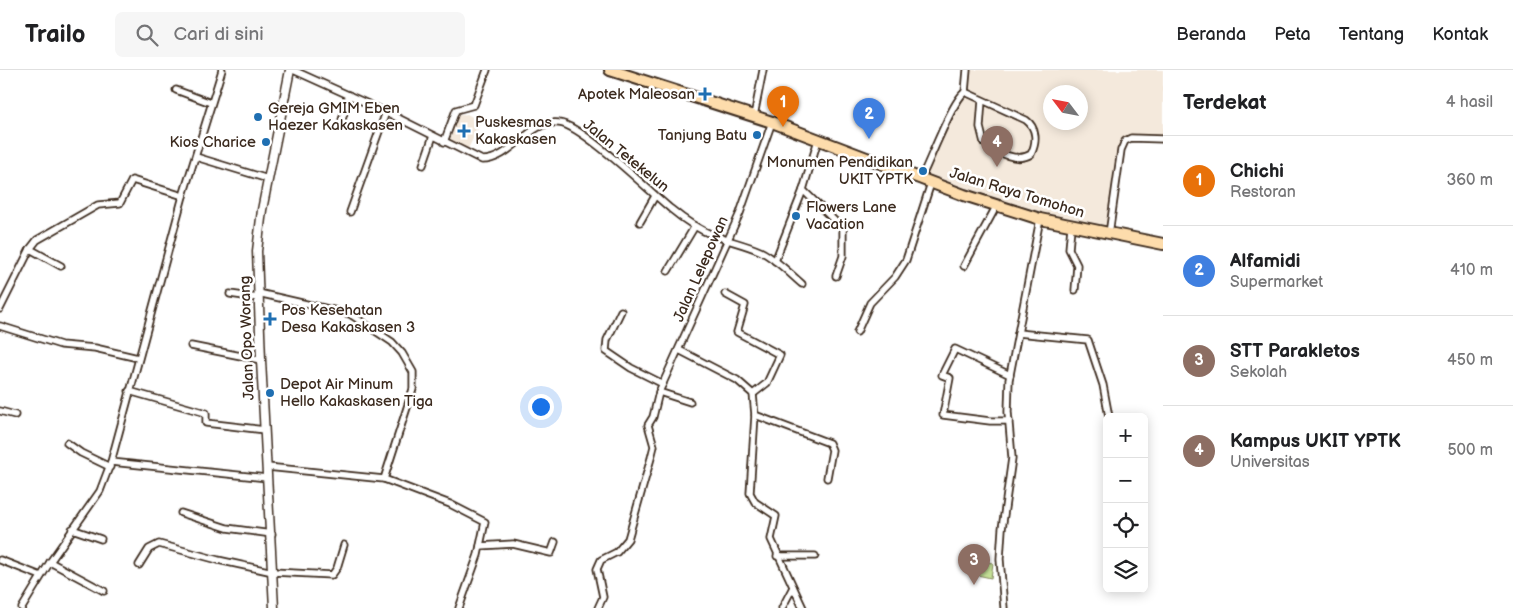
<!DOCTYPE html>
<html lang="id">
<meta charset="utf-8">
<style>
:root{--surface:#fff;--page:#f6f6f6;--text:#202124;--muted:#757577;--line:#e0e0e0;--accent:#1f6fb2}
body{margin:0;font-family:"Balsamiq Sans",sans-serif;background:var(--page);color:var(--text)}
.controls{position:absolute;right:15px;bottom:15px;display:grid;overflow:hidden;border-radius:8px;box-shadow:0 2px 12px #0003}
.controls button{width:45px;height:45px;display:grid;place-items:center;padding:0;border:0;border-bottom:1px solid var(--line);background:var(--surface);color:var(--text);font:25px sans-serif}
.compass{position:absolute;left:1043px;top:15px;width:45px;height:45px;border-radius:50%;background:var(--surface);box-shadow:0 2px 12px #0003;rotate:302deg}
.you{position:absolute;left:540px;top:336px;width:18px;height:18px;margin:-12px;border:4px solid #fff;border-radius:50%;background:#1a73e8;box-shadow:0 0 0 8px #1a73e833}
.badge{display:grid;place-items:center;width:32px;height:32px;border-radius:50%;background:var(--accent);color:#fff;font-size:16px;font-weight:700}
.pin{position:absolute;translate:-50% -41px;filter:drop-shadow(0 1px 2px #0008)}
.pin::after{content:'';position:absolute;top:26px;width:18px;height:15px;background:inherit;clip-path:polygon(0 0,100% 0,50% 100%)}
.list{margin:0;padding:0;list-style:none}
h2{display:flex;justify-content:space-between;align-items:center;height:65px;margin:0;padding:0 20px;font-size:21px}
h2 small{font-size:16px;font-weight:400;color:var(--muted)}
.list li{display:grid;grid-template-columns:32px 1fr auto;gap:15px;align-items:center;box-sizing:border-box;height:90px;padding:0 20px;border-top:1px solid var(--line)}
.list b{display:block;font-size:19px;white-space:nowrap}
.list p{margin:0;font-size:16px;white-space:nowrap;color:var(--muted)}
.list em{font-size:16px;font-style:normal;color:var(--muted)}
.icon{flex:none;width:28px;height:28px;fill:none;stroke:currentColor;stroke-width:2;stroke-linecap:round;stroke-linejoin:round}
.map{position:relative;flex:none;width:1163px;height:538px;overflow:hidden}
header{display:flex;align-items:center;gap:30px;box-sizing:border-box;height:70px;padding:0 25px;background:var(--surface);border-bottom:1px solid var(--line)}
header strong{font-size:24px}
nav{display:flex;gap:28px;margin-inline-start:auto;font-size:18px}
.search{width:350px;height:45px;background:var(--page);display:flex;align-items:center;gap:12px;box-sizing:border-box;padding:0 18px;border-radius:8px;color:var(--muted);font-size:19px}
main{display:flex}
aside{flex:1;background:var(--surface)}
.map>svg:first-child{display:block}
.built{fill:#f4e9dc;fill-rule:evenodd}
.green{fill:#c5e097;stroke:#80855a}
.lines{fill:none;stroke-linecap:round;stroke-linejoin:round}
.minor-casing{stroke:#3b2a1e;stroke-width:9}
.tertiary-casing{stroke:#3b2a1e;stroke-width:11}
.trunk-casing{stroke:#3b2a1e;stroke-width:14}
.minor{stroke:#fff;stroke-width:5.5}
.tertiary{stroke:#fff;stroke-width:8}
.trunk{stroke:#fddcac;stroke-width:10}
.poi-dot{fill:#1f6fb2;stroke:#fff;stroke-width:2}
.labels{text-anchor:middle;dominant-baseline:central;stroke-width:5;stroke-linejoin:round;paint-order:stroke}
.poi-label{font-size:15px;fill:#3b2a1e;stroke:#fff;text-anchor:start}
.street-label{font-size:15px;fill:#3b2a1e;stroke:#fff}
</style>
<header>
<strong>Trailo</strong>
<div class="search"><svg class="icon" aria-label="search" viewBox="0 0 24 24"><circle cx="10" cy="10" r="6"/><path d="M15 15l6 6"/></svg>Cari di sini</div>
<nav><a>Beranda</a><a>Peta</a><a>Tentang</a><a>Kontak</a></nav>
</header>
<main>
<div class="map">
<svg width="1163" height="538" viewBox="0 0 1163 538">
<rect width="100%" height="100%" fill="#fff"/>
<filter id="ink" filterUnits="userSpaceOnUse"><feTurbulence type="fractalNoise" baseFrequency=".02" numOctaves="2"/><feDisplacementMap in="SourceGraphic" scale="10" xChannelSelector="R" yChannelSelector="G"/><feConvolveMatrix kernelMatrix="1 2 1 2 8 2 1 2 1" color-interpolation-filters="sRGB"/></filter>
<g filter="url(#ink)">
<!-- built -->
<g class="built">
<path d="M965 0H1163V69L1131 68 1122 75 1109 164 1071 157 921 108 962 24ZM1050 22H1080V52H1050Z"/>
<path d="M467 44 481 52 467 81 447 70 457 46Z"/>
</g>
<!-- green -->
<path class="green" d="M970 490 993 493 991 508 968 503Z"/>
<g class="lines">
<!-- minor casing -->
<g class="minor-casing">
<g id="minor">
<path d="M222 0 183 126 111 392 267 408"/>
<path d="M293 0 386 42 482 90C512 90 529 49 559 53 582 55 649 121 671 139 683 149 697 159 713 165 728 171 744 174 760 181 775 188 789 203 802 214"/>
<path d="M176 20 211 33"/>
<path d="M965 22 1026 50C1037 58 1037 72 1031 84 1016 94 997 81 984 73L980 57 982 30"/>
<path d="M754 46 763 0"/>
<path d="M340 57 349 25"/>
<path d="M444 72 456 40 474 35 487 0"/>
<path d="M196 87 268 109"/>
<path d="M423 95 433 66"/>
<path d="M921 108C930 91 952 31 965 22L967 0"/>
<path d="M803 120 843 159V186L836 206"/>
<path d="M350 142 386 42"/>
<path d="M640 152 655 126"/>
<path d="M1071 157 1069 179 1077 195 1075 220"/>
<path d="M1109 164 1121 80 1125 71 1131 68 1163 69"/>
<path d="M30 179 61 196"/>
<path d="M775 191 803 120 818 70"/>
<path d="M964 196 997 135"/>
<path d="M668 201 695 156"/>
<path d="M258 223 350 244 392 272 402 283 413 302V319L384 409"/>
<path d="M230 224 258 228"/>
<path d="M725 224 745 235 737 262 780 285 767 313 753 324"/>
<path d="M0 239 30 179 37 170 98 135 120 133 132 110 183 126"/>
<path d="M621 241 607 270 606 281 631 298 663 314"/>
<path d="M0 256 61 275 95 278 138 288"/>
<path d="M857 262 870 233 895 207 906 190 931 113"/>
<path d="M1018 263 1088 270 1103 315 1109 347"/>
<path d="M191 276 261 290"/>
<path d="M679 280 737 310 753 324 755 345 750 423 755 432 776 446 771 469 803 538"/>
<path d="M129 321 206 343V353L265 360"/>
<path d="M659 322 690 332"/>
<path d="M0 341 15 345"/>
<path d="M755 345 829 373 832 380 827 408"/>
<path d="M1009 351H990L943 345 950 308 942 305 955 279 1010 305"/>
<path d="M67 373 81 383 110 397"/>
<path d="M267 397 384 409 450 434 485 452 478 485 459 538"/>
<path d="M181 443 227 458 272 464"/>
<path d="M72 459 101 469"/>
<path d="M480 476 513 474 551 483 555 472"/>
<path d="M777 486H815"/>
<path d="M0 490 41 506"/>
<path d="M50 492 104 521"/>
<path d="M139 495 149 479 159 474 218 490 273 502 332 505 337 498 344 475"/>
<path d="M22 538 50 492 100 421 111 392"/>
<path d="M598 538 603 527 597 499 601 490 617 482 628 469 651 388 654 376 648 355 653 347 659 322 740 143 772 52"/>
<path d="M782 538 793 517"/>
<path d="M1004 538 1000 489 1002 459 1012 388 1008 342 1009 310 1040 149"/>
</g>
</g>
<!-- tertiary casing -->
<g class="tertiary-casing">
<path id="tertiary" d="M274 538 261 290 257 181 262 140 290 0"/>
</g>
<!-- trunk casing -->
<g class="trunk-casing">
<path id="trunk" d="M610 0 772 52 964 125 1040 149 1163 174"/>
</g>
<!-- minor -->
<use href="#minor" class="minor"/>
<!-- tertiary -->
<use href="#tertiary" class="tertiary"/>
<!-- trunk -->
<use href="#trunk" class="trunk"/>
</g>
</g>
<!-- markers -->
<g class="poi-dot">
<path d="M702.5 16.5h5v5h5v5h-5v5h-5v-5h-5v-5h5z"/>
<circle cx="258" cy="47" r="5"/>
<path d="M461.5 53.5h5v5h5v5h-5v5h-5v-5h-5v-5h5z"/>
<circle cx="757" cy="65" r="5"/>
<circle cx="266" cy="72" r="5"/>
<circle cx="923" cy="101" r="5"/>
<circle cx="796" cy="146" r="5"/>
<path d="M267.5 241.5h5v5h5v5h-5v5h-5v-5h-5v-5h5z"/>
<circle cx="270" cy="323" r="5"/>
</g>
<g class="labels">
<!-- poi labels -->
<g class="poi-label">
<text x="695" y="24" text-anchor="end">Apotek Maleosan</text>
<text x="268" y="38">Gereja GMIM Eben<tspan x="268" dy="17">Haezer Kakaskasen</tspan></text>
<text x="475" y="52">Puskesmas<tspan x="475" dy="17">Kakaskasen</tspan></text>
<text x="747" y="65" text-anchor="end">Tanjung Batu</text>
<text x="256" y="72" text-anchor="end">Kios Charice</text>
<text x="913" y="92" text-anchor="end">Monumen Pendidikan<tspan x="913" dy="17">UKIT YPTK</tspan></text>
<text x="806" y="137">Flowers Lane<tspan x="806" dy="17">Vacation</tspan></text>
<text x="281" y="240">Pos Kesehatan<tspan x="281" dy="17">Desa Kakaskasen 3</tspan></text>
<text x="280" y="314">Depot Air Minum<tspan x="280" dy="17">Hello Kakaskasen Tiga</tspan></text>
</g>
<!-- street labels -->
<g class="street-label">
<text transform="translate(626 86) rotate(39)">Jalan Tetekelun</text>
<text transform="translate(1017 123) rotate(17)">Jalan Raya Tomohon</text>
<text transform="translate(701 199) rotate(-66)">Jalan Lelepowan</text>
<text transform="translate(247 268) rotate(-92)">Jalan Opo Worang</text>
</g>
</g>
</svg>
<div class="controls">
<button>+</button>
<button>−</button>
<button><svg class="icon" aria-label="locate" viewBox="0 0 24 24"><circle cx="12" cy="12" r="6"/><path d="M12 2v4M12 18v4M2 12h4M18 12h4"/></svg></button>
<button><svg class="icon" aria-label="layers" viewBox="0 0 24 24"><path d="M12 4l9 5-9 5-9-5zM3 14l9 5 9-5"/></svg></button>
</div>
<svg class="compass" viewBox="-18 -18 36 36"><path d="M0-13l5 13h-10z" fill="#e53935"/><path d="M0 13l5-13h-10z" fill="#757577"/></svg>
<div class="you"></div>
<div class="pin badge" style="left:783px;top:57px;background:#e8710a">1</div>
<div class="pin badge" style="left:869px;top:69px;background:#3f7fe0">2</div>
<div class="pin badge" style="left:974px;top:515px;background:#8d6e63">3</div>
<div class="pin badge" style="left:997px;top:97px;background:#8d6e63">4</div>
</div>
<aside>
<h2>Terdekat<small>4 hasil</small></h2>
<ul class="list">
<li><span class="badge" style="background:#e8710a">1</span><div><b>Chichi</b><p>Restoran</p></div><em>360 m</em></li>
<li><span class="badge" style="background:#3f7fe0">2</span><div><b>Alfamidi</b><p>Supermarket</p></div><em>410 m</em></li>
<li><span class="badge" style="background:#8d6e63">3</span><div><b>STT Parakletos</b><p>Sekolah</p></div><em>450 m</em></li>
<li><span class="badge" style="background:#8d6e63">4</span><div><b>Kampus UKIT YPTK</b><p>Universitas</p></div><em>500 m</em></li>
</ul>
</aside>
</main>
